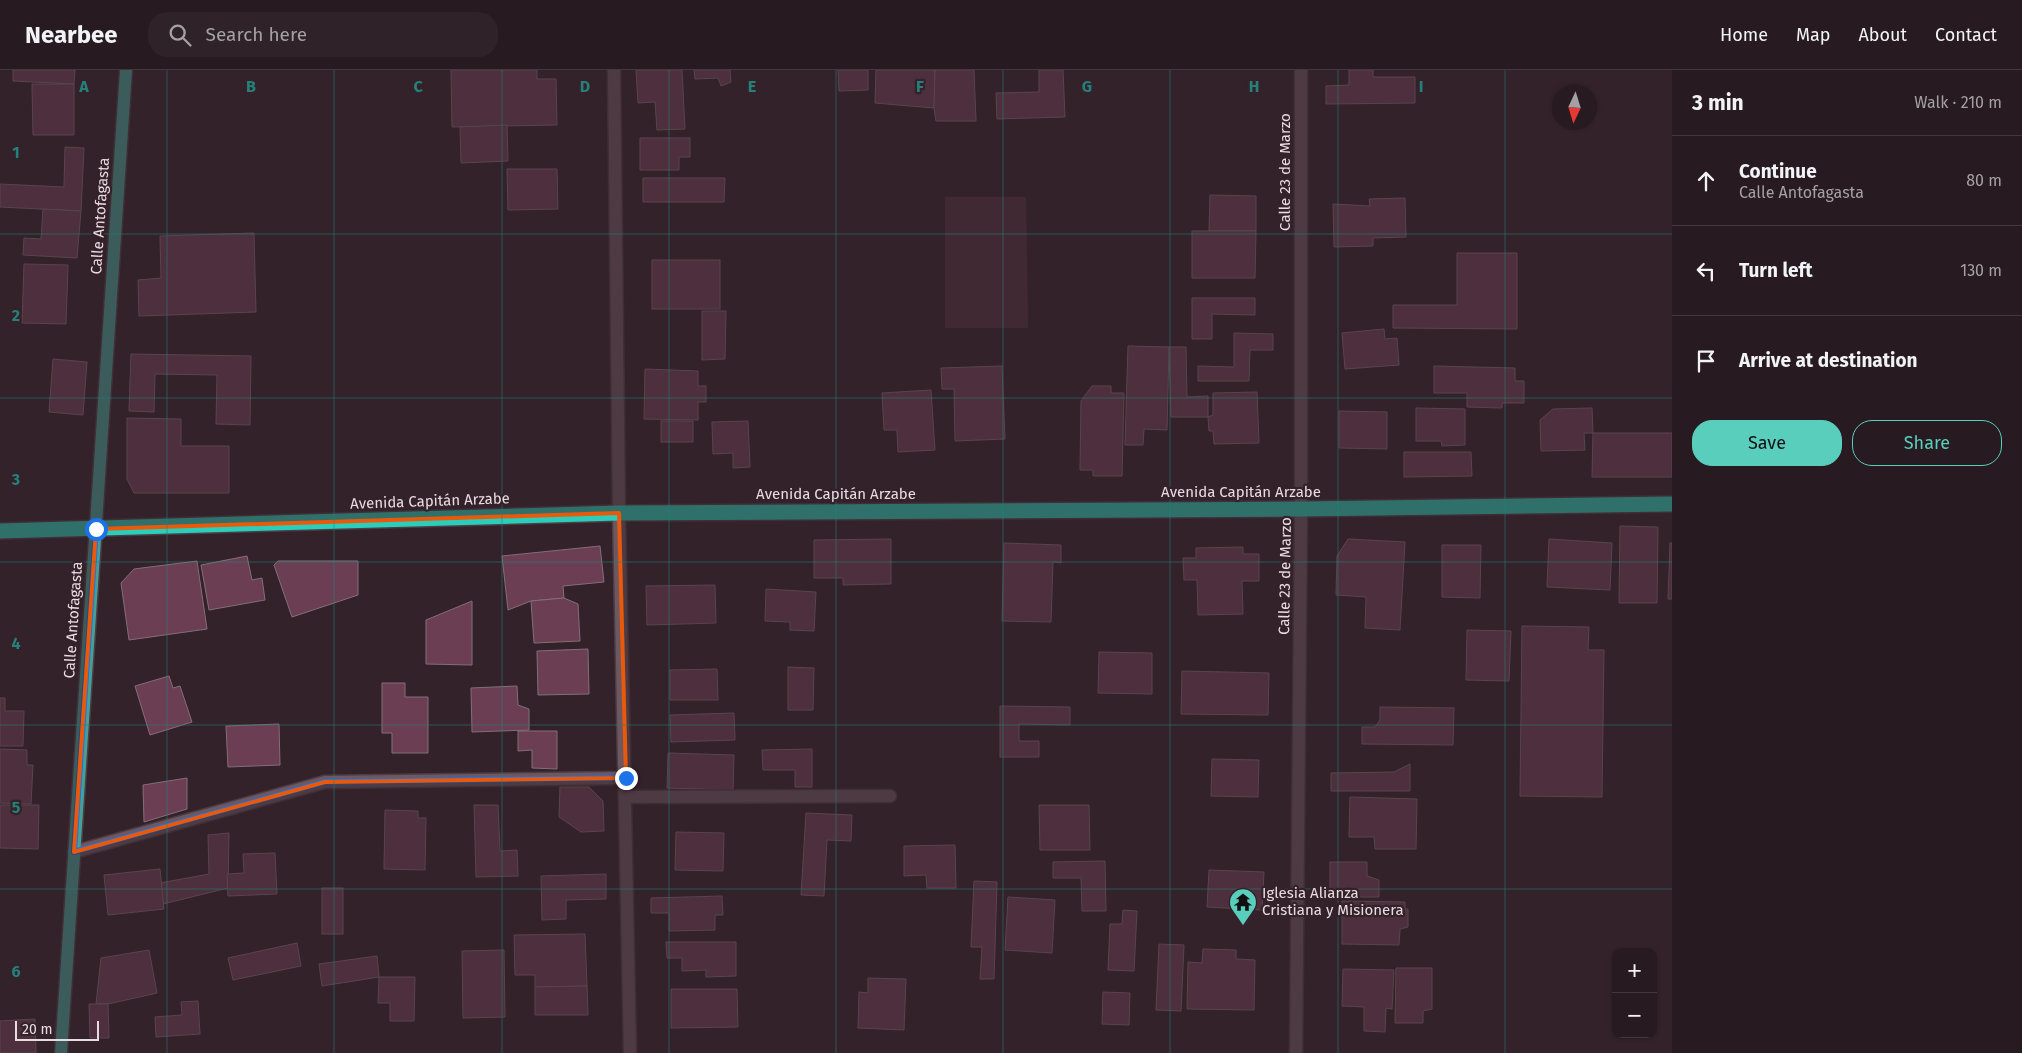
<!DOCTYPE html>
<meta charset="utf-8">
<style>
:root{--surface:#271a20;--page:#2f2329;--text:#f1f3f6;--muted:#a4a1a5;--line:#43383e;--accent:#5acebd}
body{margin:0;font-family:"Fira Sans",sans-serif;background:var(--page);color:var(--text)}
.controls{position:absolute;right:15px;bottom:15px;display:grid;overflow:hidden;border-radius:10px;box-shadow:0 1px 4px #0004}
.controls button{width:45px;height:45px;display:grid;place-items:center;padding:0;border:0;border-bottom:1px solid var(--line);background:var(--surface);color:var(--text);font:25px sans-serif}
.compass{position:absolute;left:1552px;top:15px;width:45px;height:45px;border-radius:50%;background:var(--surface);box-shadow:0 1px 4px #0004;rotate:184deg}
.scale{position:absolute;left:15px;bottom:12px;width:84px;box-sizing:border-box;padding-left:5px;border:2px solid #e8dce1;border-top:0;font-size:14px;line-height:18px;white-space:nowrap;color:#e8dce1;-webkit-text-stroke:4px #34222a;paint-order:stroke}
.stop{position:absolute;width:15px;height:15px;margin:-11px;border:4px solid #1a73e8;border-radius:50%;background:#fff}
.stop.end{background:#1a73e8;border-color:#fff;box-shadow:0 1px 5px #0008}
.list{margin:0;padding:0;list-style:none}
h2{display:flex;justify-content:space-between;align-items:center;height:65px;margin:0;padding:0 20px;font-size:21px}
h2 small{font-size:16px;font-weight:400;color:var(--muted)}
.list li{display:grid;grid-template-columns:32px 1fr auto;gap:15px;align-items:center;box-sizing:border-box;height:90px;padding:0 20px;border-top:1px solid var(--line)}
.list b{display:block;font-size:19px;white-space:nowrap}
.list p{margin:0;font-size:16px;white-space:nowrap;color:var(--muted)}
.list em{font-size:16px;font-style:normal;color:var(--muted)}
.actions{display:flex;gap:10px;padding:15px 20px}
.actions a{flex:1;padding:11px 0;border:1px solid var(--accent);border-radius:20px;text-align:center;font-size:18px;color:var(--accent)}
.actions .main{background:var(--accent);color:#111}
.icon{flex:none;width:28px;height:28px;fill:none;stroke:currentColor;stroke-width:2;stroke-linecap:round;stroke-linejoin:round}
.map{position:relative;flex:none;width:1672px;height:983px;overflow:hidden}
header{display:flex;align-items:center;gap:30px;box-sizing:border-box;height:70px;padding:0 25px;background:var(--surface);border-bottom:1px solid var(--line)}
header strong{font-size:24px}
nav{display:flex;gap:28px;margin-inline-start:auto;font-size:18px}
.search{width:350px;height:45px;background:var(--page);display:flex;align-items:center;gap:12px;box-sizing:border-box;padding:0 18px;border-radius:20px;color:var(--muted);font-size:19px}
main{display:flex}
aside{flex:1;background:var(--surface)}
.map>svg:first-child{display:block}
.grass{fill:#513240}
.building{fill:#6b3e54;stroke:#836e77}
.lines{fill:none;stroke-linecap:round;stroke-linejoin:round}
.minor-casing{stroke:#4c3d44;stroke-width:15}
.major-casing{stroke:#4c3d44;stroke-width:15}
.highway-casing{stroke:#4c3d44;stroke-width:18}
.minor{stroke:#6d5862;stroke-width:12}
.major{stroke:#459f97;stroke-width:12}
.highway{stroke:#2bceba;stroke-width:15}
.route{stroke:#1a73e8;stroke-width:6}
.marked{fill:none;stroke:#e8590c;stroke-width:4;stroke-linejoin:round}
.grid{fill:none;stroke:#25807a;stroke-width:1;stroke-opacity:0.55}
.labels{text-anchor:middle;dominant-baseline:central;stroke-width:4.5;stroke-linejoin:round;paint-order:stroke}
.street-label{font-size:15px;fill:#e8dce1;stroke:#34222a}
.poi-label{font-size:15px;fill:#e8dce1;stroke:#34222a;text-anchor:start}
.grid-label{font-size:16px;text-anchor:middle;font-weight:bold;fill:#25807a;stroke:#34222a;stroke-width:4.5;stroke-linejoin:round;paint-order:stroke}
</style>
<header>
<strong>Nearbee</strong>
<div class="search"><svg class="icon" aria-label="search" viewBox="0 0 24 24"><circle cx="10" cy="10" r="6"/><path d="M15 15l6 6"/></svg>Search here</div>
<nav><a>Home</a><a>Map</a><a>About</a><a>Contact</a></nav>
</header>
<main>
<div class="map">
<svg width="1672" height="983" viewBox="0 0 1672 983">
<rect width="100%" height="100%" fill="#34222a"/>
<!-- grass -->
<path class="grass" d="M945 127H1026L1028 258H945Z"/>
<!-- building -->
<g class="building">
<path d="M13 0H75L74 14 13 11Z"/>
<path d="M451 0H537V9H556L557 55 452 57Z"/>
<path d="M636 0H682L685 59 657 60 655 32 638 33Z"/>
<path d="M694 0H730L731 12 721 16 718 8 695 9Z"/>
<path d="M838 0H868V20L839 21Z"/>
<path d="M876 0H935L934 38 875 33Z"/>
<path d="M935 0H974L976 51H936L934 38Z"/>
<path d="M1039 0H1063L1065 47 997 49 996 23 1039 22Z"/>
<path d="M1349 0H1373V7H1415V33L1326 34V16L1349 15Z"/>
<path d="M32 14H74V65H33Z"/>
<path d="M507 55 508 91 461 93 460 57Z"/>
<path d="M640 68H690V87H679V100H640Z"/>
<path d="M65 77 84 78 81 141 0 137V114L64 117Z"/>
<path d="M507 99H557L558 139 508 140Z"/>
<path d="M643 108H725L724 132H643Z"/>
<path d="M1210 125 1256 126V161H1209Z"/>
<path d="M1405 128 1406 167 1373 168V176L1334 177 1333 134 1370 136 1369 129Z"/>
<path d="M43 139 81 141 77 188 23 185 24 168 41 169Z"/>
<path d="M1192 161H1256L1255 208H1192Z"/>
<path d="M254 163 256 242 139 246 138 210 161 208 160 166Z"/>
<path d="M1457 183H1517V259L1393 258V235H1457Z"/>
<rect x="652" y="190" width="68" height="49"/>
<path d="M24 194 68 195 66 254 22 253Z"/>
<path d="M1192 228H1255V245L1212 244V269H1192Z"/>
<path d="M702 241H726L725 289 702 290Z"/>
<path d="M1384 259 1385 269 1397 268 1399 295 1345 299 1342 263Z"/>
<path d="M1234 263 1273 264V280H1250L1249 311H1198V296L1234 297Z"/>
<path d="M1128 276 1169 277 1167 360 1144 359 1143 375H1125Z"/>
<path d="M1169 277H1186L1187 327 1208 326V347H1171Z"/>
<path d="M131 284 251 286 250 355 216 354 217 305 155 304 154 342 129 341Z"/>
<path d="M53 289 87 292 83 345 49 342Z"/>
<path d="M1002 296 1005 369 955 371 954 319H942L941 298Z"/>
<path d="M1434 296 1515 298V311H1524V333H1502V338L1467 337V323H1434Z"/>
<path d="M645 299 698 301V316H706V332H698V350L644 349Z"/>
<path d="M1092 316H1111V323H1124L1122 406H1093V400H1080L1081 331Z"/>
<path d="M931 320 935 380 898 382 897 360H884L882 323Z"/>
<path d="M1257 322 1259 373 1214 374 1213 361H1209L1208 347 1213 345V323Z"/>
<path d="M1416 338 1465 339V375L1442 376 1441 371H1416Z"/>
<path d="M1592 338 1593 363H1584L1585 380 1541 381 1540 350 1553 339Z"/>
<path d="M1339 341 1387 342V379L1339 378Z"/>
<path d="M127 348 181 349V376H229V423H134L127 409Z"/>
<rect x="661" y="351" width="32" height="21"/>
<path d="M748 351 750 397 733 398V383L713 384 712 352Z"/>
<path d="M1593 363H1672V407H1592Z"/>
<path d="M1404 382H1471L1472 406 1404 407Z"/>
<path d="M1620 456 1658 457 1657 533H1619Z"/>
<path d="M891 469V514L843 515V508H814V470Z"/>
<path d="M1348 469 1405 472 1400 560 1365 558 1366 527 1336 525 1337 486Z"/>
<path d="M1549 469 1612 473 1610 520 1547 517Z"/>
<path d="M1004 473 1061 475V493L1053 492 1051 552 1002 551Z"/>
<path d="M1670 473H1672V529H1668Z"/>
<path d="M1442 475H1481L1480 528 1442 527Z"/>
<path d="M600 476 604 512 563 516 564 528 531 531 508 540 502 486Z"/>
<path d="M1243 477V484H1259V511H1242L1243 544 1198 545 1197 510H1184L1183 488H1196V478Z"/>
<path d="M247 486 252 510 262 508 265 530 209 540 201 495Z"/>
<path d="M197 491 207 559 129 570 121 513 134 499Z"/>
<path d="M278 491H358V525L292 547 274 495Z"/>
<path d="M715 515 716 553 647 555 646 516Z"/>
<path d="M766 519 816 522 814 561 790 560V552L765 551Z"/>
<path d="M564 528 578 534 580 571 534 573 531 531Z"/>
<path d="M472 531V595L426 594V550Z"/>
<path d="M1522 556 1589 557 1588 580H1604L1602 727 1520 726Z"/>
<path d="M1467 560 1511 561 1509 611 1466 610Z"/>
<path d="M588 579 589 624 538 625 537 581Z"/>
<path d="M1099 582 1152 583V624L1098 623Z"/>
<path d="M788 597 814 598 813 640H788Z"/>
<path d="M717 599 718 630H670V600Z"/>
<path d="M1182 601 1269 603 1268 645 1181 644Z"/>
<path d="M169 606 173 618 180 616 192 652 150 665 135 616Z"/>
<path d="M382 613H405V627H428V683H392V663H382Z"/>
<path d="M517 616 518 635 529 639V660L472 662 471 618Z"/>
<path d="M0 628H5V641H24L23 676H0Z"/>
<path d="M1000 636 1070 637V655L1019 654V671H1039V687H1000Z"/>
<path d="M1380 637 1454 638 1453 675 1362 674V657H1375L1380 650Z"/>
<path d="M734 643 735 670 671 672 670 645Z"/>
<path d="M279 654 280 695 228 697 226 656Z"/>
<path d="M518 661H557V699L532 698V680L518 681Z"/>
<path d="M0 679 27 680V695H33L31 734 0 733Z"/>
<path d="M812 679V717H795V700H763L762 680Z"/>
<path d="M668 683 734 685 733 720 667 718Z"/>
<path d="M1212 689 1259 690 1258 727 1211 726Z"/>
<path d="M1410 694V721H1331V703L1394 702Z"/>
<path d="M187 708V739L144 752 143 715Z"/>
<path d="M560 717H589L603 731 604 761 581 762 559 747Z"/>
<path d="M1350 727 1417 729 1416 779H1375L1374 767H1349Z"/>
<path d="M0 735H39L38 779 0 778Z"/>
<path d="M474 735H498L500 781 517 780 518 806 476 807Z"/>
<path d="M1039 735H1089L1090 780H1040Z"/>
<path d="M385 740 418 741V748H426L425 800 384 799Z"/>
<path d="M806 743 852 745 851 771 827 770 824 826 801 825Z"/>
<path d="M676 762 724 763 723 801 675 800Z"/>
<path d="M229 763 228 818 163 834 160 813 209 804 208 765Z"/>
<path d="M955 775 956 818H927L926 805 904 806V776Z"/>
<path d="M275 783 277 824 228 826 227 804 244 803 243 784Z"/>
<path d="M1105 791 1106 841H1082L1081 808H1053V792Z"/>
<path d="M1330 792H1367V806L1379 810V827H1330Z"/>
<path d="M160 799 164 839 108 845 104 805Z"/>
<path d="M1209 800 1264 802 1262 840 1207 837Z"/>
<path d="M606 804V829L566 830V849L542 850 541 806Z"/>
<path d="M974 811 997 812 994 909H980L982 877H971Z"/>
<rect x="322" y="818" width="21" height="46"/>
<path d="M722 826 723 845H715V860L669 861V843H651V828Z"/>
<path d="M1008 827 1055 830 1052 883 1005 880Z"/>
<path d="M1342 831 1405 832V839H1408V857L1400 859 1399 875 1342 874Z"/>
<path d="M1123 840 1137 841 1134 901 1108 900 1110 854H1122Z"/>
<path d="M585 864 587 916 535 917V905H515L514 865Z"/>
<path d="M666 872H736V906L706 907V900L682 901V888H667Z"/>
<path d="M297 873 301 896 233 910 228 888Z"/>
<path d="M1159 874 1184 875 1181 941 1156 940Z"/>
<path d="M1203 879 1236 880V889L1255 890 1254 940 1187 939 1188 892 1202 893Z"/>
<path d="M149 880 157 923 108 934H96L101 888Z"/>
<path d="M504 880 505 947 463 948 462 881Z"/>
<path d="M377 886 379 907 322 916 319 894Z"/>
<path d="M1396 898H1432V939L1423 941V953H1395Z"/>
<path d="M1343 899 1394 900 1392 939 1386 938 1385 962 1364 961V937L1342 936Z"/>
<path d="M379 907H415L414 951H390V933H378Z"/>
<path d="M868 908 906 909 904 960 858 958 859 922 868 923Z"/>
<path d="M587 916 588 945H535V917Z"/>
<path d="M671 919H737L738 957 671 958Z"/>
<path d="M1103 922 1130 923 1129 955 1102 954Z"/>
<path d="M198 931 200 964 156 967 155 947 182 945 181 932Z"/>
<path d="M89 934H108L109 968H90Z"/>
<path d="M35 949 36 983H0V951Z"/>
</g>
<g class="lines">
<!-- minor casing -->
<g class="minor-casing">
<g id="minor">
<path d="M614 0 619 443 630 983"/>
<path d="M626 727 890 726"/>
<path d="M74 782 325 712 626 708"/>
<path d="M1296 983 1301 439V0"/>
</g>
</g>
<!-- major casing -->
<g class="major-casing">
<path id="major" d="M61 983 126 0"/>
</g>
<!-- highway casing -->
<g class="highway-casing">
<path id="highway" d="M0 461 619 443 1301 439 1672 434"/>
</g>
<!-- minor -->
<use href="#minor" class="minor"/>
<!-- major -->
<use href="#major" class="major"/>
<!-- highway -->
<use href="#highway" class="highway"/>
</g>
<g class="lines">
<!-- route -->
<path class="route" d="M96 459 74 782 325 712 626 708"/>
</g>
<!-- marked area -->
<path d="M0 0H1672V983H0ZM619 443 626 708 325 712 74 782 96 459Z" fill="#34222a" fill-opacity=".55" fill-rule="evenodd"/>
<path class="marked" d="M619 443 626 708 325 712 74 782 96 459Z"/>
<!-- grid -->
<path class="grid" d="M167 0V983M334 0V983M502 0V983M669 0V983M836 0V983M1003 0V983M1170 0V983M1338 0V983M1505 0V983M0 164H1672M0 328H1672M0 492H1672M0 655H1672M0 819H1672"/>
<!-- icons -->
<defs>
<g id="temple-pin" transform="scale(1.4375)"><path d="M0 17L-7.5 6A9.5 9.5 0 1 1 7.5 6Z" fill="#5acebd" stroke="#34222a"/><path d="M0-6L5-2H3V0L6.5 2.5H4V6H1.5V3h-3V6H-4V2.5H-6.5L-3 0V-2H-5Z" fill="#111"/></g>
</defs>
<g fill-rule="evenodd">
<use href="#temple-pin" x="1243" y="832"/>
</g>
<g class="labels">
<!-- street labels -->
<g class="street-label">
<text transform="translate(1285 102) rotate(-90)">Calle 23 de Marzo</text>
<text transform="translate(100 146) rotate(-86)">Calle Antofagasta</text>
<text x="1241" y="422">Avenida Capitán Arzabe</text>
<text x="836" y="424">Avenida Capitán Arzabe</text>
<text transform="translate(430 431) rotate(-2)">Avenida Capitán Arzabe</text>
<text transform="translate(1285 506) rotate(-89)">Calle 23 de Marzo</text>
<text transform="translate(73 550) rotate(-86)">Calle Antofagasta</text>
</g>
<!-- poi labels -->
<g class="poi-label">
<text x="1262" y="823">Iglesia Alianza<tspan x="1262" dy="17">Cristiana y Misionera</tspan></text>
</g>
</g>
<g class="grid-label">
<text x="84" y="22">A</text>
<text x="251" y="22">B</text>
<text x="418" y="22">C</text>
<text x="585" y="22">D</text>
<text x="752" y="22">E</text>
<text x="920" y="22">F</text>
<text x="1087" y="22">G</text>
<text x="1254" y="22">H</text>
<text x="1421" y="22">I</text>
<text x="16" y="88">1</text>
<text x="16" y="251">2</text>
<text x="16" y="415">3</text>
<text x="16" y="579">4</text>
<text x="16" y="743">5</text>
<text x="16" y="907">6</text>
</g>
</svg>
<div class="controls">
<button>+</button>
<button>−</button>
</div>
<svg class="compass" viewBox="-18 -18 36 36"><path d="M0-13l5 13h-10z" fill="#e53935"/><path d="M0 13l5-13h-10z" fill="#a4a1a5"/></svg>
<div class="scale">20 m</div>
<div class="stop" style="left:96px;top:459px"></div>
<div class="stop end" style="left:626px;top:708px"></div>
</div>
<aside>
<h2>3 min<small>Walk · 210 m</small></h2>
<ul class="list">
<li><svg class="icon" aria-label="ahead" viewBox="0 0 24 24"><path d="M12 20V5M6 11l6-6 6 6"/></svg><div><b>Continue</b><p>Calle Antofagasta</p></div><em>80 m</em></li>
<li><svg class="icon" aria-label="left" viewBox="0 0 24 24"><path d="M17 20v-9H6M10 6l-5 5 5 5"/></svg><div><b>Turn left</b></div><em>130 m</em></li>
<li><svg class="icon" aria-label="arrive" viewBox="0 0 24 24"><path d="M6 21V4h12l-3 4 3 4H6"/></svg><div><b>Arrive at destination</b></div></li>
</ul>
<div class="actions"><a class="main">Save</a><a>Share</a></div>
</aside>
</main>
